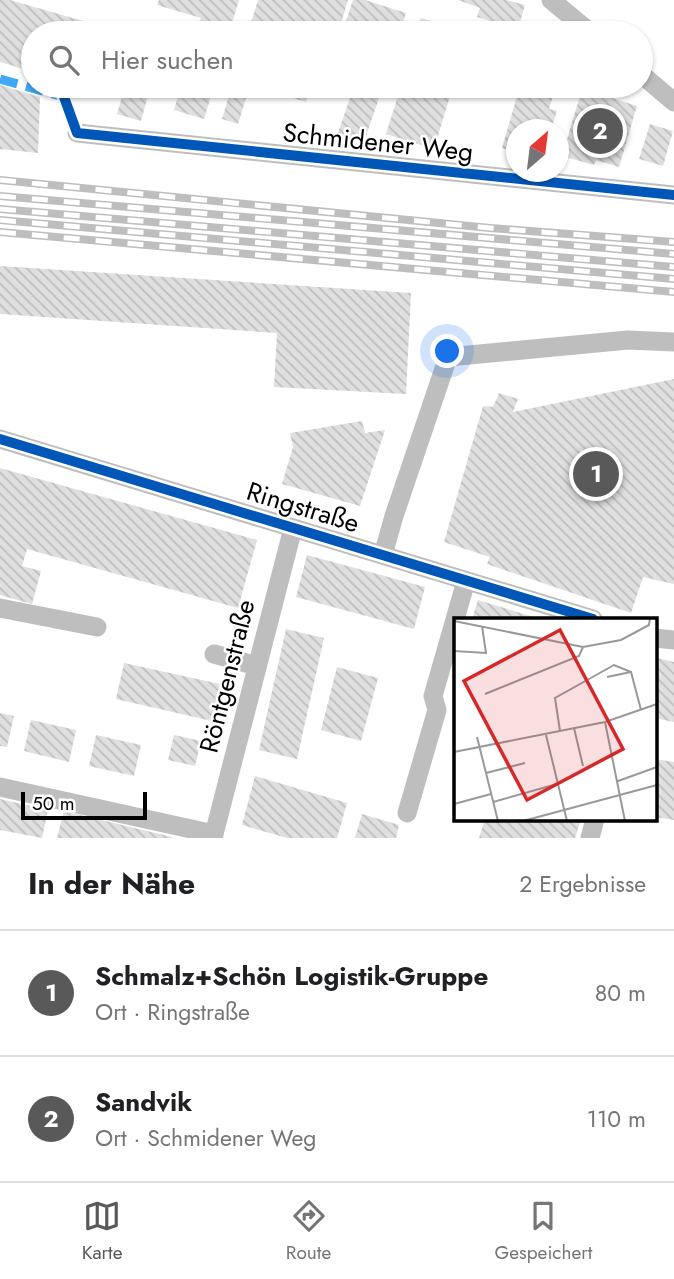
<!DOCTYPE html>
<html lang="de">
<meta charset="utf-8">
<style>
:root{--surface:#fff;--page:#f6f6f6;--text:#202124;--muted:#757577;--line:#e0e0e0;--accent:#595959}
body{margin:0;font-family:Jost,sans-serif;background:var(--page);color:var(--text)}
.compass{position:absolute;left:506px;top:119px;width:63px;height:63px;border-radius:50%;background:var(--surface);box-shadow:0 2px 5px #0004;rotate:28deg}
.scale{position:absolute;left:21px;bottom:18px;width:126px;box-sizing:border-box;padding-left:7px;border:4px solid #000;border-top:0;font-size:19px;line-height:24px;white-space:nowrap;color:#000;-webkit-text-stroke:5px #fff;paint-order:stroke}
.you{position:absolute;left:448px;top:352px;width:24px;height:24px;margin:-18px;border:5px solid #fff;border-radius:50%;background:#1a73e8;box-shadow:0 0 0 10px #1a73e833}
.badge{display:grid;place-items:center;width:46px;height:46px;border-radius:50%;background:var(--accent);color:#fff;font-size:23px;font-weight:700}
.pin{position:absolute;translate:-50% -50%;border:4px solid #fff;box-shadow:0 2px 7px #0006}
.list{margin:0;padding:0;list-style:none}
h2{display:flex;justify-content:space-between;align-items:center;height:91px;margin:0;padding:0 28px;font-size:30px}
h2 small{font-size:23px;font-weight:400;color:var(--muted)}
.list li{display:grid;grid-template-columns:46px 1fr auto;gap:21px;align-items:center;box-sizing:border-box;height:126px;padding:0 28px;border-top:2px solid var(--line)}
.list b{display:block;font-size:26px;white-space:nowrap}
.list p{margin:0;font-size:23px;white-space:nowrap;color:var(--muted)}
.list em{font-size:23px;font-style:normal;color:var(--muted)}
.icon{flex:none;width:38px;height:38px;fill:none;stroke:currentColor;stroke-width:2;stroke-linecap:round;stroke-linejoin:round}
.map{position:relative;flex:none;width:674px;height:838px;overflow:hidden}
.search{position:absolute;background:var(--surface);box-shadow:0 2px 5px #0004;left:21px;right:21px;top:21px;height:77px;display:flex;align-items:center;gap:18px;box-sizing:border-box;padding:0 24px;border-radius:38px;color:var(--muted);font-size:26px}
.sheet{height:343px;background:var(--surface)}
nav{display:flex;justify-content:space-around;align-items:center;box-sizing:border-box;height:98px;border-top:2px solid var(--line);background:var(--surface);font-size:19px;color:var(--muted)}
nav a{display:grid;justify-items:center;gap:4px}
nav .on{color:var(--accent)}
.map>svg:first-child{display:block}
.building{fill:url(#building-back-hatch)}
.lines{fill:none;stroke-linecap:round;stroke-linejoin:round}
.minor{stroke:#bebebe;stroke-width:19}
.rail-casing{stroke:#bebebe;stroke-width:8}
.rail{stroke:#fff;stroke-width:5;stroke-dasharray:16;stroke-linecap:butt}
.quiet{stroke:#3fa9f5;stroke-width:9;stroke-dasharray:18 9;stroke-linecap:butt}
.cycleway-casing{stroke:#fff;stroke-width:15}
.cycleway{stroke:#0057b8;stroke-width:10}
.labels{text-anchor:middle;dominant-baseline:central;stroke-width:5;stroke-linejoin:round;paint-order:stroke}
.street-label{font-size:26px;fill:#000;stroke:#fff}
.inset-road{fill:none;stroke:#999;stroke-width:2}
.view{fill:#d62828;fill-opacity:0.15;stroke:#d62828;stroke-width:3.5}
.inset-edge{fill:none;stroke:#000;stroke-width:3.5}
</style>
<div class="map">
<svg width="674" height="838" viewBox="0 0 674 838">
<defs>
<pattern id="building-back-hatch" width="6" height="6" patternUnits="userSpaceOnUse" patternTransform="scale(1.75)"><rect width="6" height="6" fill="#dfdfdf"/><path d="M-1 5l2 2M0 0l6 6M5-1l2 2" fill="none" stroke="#bebebe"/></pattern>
</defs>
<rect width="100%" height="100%" fill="#fff"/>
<!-- building -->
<g class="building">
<path d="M0 0H10L97 25 95 33H33V72L0 62Z"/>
<path d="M159 0H239L229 33H196L201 18 157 5Z"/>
<path d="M258 0H348L338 33H248Z"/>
<path d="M353 0H365L406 13 400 33H342Z"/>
<path d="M458 0H506L525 5 518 29 477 17 480 8Z"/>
<path d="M421 18 471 33H417Z"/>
<path d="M143 22 176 31 175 33H140Z"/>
<path d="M0 85 40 97 38 153 0 149Z"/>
<path d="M125 86H157L155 90 150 88 141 121 117 114Z"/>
<path d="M181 86H214L204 119 174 110Z"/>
<path d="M232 86H250L238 124 222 119Z"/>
<path d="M255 86H311L306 102Z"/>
<path d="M354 86H383L364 142 338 133Z"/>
<path d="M401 86H453L434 149 386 134Z"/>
<path d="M520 86H556L549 109 557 111 551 130H516V153L502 148Z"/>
<path d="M583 86H616L612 98 637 106 619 167 596 160 594 165 562 156Z"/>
<path d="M650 124 673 131 663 166 639 159Z"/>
<path d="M0 266 411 293 406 394 274 387 277 333 0 314Z"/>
<path d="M674 379V584L643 577 631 613 504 570 487 564 490 557 444 542 483 406 493 407 499 393 518 399 513 412Z"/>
<path d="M362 421 365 433 385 430 360 506 282 484 293 447 290 433Z"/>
<path d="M0 468 257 540 238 608 27 549 22 566 41 571 32 604 0 595Z"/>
<path d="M307 555 425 587 414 629 296 597Z"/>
<path d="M478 600 540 619H472Z"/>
<path d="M286 629 324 638 297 759 259 750Z"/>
<path d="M657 658 674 662V722L655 718V673Z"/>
<path d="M124 663 220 684 212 721 116 699Z"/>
<path d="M337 667 378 678 361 741 321 730Z"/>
<path d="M0 713 14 716 7 747 0 746Z"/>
<path d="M31 720 76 730 69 762 24 751Z"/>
<path d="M96 735 141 745 134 776 89 766Z"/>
<path d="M174 735 201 741 195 766 168 760Z"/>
<path d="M655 759 674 762V820L655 817Z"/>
<path d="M255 776 347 803 337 838H287L242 825Z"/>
<path d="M0 799 48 810 42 838 0 830Z"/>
<path d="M64 811 172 837V838H57Z"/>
<path d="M362 814 399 825 396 838H355Z"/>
<path d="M485 819H581L575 838H479Z"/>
</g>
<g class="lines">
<!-- minor -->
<g class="minor">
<path d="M551 0 591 33"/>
<path d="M641 74 674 102"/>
<path d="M77 133 674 195"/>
<path d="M0 439 593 619"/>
<path d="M383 555 394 516 448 357 628 340 674 342"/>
<path d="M0 608 97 627"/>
<path d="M655 638 674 640"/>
<path d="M214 654 257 666"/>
<path d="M0 787 214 834"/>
<path d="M407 813 437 710 433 696 466 581"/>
<path d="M213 838 293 528"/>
<path d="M590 838 595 819"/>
</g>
<!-- rail casing -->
<g class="rail-casing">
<g id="rail">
<path d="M0 180 490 228 674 242"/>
<path d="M0 196 674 254"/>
<path d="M0 209 674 267"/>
<path d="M0 220 674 279"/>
<path d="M0 232 674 292"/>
</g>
</g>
<!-- rail -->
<use href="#rail" class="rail"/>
<!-- quiet -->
<path class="quiet" d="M0 79 64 97"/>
<!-- cycleway casing -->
<g class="cycleway-casing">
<g id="cycleway">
<path d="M64 97 77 133 674 195"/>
<path d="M0 439 593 619"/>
</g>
</g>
<!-- cycleway -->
<use href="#cycleway" class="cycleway"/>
</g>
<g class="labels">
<!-- street labels -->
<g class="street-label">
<text transform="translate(378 142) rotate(6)">Schmidener Weg</text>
<text transform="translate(303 507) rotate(17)">Ringstraße</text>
<text transform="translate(227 676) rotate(-76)">Röntgenstraße</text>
</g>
</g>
<!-- overview -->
<g transform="translate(454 618)">
<rect width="203" height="203" fill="#fff"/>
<path class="inset-road" d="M0 3 129 29 167 22 195 7 196 0M0 33 32 35 28 8M153 59 177 54 187 92M31 76 125 38 129 29M151 104 171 203M120 110 129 148M106 113 101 80 160 47 177 54M92 117 113 203M23 119 44 203M0 134 151 104 203 86M32 155 71 145M164 163 203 149M39 184 103 166M0 186 37 176M69 203 203 167"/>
<path class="view" d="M106 12 169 131 73 182 10 63Z"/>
<rect width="203" height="203" class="inset-edge"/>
</g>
</svg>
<svg class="compass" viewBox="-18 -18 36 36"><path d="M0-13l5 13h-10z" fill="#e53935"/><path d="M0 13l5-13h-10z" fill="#757577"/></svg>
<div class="scale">50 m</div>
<div class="you"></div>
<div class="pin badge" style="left:596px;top:474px">1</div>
<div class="pin badge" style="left:600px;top:131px">2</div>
<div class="search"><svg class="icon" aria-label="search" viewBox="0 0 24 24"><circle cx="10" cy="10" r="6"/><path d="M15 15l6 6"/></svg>Hier suchen</div>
</div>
<section class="sheet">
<h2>In der Nähe<small>2 Ergebnisse</small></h2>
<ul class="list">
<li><span class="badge">1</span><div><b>Schmalz+Schön Logistik-Gruppe</b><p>Ort · Ringstraße</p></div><em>80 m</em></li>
<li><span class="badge">2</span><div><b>Sandvik</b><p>Ort · Schmidener Weg</p></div><em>110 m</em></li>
</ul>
</section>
<nav>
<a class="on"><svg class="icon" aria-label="map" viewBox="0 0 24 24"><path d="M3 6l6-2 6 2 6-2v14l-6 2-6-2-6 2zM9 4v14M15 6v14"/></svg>Karte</a>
<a><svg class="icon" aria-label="directions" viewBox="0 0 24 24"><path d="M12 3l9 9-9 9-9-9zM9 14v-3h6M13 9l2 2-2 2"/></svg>Route</a>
<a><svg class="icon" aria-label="saved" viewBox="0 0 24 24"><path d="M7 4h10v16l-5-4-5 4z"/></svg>Gespeichert</a>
</nav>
